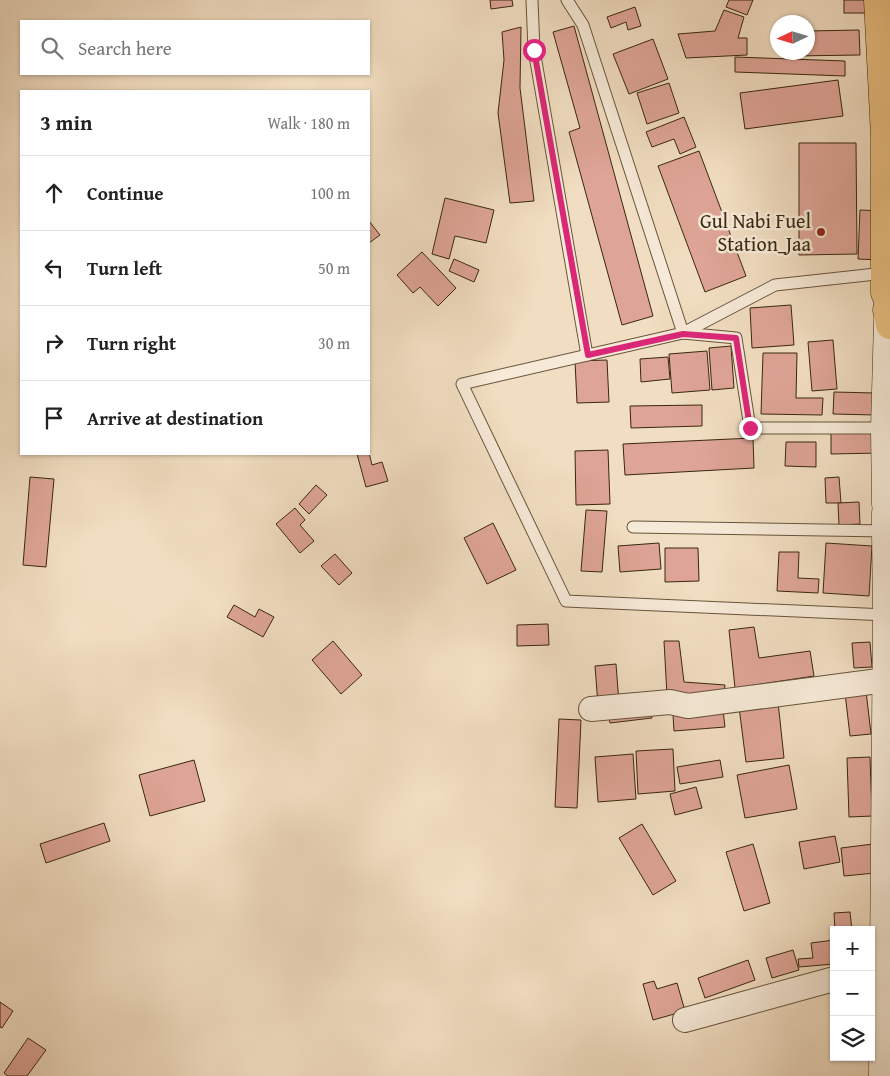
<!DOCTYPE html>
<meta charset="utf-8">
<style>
:root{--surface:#fff;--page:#f6f6f6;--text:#222;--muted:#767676;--line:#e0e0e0}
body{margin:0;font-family:"Gentium Book Plus",serif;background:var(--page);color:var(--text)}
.controls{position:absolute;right:15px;bottom:15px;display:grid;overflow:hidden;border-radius:0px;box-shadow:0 1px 4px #0004}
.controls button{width:45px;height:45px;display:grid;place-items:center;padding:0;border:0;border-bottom:1px solid var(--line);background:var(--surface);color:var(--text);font:25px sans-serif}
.compass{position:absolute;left:770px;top:15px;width:45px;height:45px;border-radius:50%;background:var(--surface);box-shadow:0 1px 4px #0004;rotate:266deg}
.stop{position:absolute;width:15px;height:15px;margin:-11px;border:4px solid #db2777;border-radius:50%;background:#fff}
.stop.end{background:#db2777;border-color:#fff;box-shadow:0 1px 5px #0008}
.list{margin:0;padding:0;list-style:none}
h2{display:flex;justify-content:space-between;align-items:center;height:65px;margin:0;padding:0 20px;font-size:21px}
h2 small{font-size:16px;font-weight:400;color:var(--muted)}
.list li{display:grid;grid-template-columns:32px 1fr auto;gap:15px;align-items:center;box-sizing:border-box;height:75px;padding:0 20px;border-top:1px solid var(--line)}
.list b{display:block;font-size:19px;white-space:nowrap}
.list em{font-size:16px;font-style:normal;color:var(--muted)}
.icon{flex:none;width:28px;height:28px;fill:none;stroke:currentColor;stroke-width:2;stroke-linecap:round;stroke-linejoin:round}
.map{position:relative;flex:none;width:890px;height:1076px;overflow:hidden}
.search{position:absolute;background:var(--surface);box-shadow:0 1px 4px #0004;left:20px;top:20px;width:350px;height:55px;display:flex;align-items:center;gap:12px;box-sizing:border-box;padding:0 18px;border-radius:0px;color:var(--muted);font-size:19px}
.panel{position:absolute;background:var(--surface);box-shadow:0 1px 4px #0004;left:20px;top:90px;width:350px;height:365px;border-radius:0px}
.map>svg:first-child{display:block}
.building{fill:#dea496;stroke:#39270e}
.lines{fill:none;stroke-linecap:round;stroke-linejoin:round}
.lane-casing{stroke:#67543b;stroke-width:13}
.street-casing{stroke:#67543b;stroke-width:26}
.secondary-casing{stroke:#39270e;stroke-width:29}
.primary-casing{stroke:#39270e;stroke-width:29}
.lane{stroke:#f6e9d7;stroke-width:11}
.street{stroke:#f6e9d7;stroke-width:24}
.secondary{stroke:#f6e9d7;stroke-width:28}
.primary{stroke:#e8be80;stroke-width:28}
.route{stroke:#db2777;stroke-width:6}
.poi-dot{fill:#8f2418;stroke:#f6e9d7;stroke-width:2}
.labels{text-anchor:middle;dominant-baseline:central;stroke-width:5;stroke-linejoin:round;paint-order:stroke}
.poi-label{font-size:20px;fill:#39270e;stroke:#f6e9d7;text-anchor:end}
</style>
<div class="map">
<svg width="890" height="1076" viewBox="0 0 890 1076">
<rect width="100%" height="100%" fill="#f1ddc1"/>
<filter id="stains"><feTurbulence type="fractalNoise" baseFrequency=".004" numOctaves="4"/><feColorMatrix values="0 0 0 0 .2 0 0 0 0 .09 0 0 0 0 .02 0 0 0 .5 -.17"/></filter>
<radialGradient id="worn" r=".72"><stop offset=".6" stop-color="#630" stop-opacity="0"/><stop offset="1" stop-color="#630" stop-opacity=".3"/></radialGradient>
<!-- building -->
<g class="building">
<path d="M490 0H512L513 6 491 9Z"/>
<path d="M729 0H753L747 15 726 7Z"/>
<rect x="844" y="0" width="21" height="13"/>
<path d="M635 7 641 26 628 30 626 22 611 28 607 17Z"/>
<path d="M724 10 744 17 738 38H747V55L686 58 678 34 715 31Z"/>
<path d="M574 26 653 316 622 325 569 132 580 128 553 32Z"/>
<path d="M521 27 520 88 534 201 510 203 498 113 504 60 502 32Z"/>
<path d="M859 30 860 55 792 56V52H808V31Z"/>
<path d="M653 39 668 79 629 94 613 54Z"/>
<path d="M735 57 845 61V76L735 72Z"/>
<path d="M838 80 843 116 745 129 740 93Z"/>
<path d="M669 83 679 113 647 124 637 93Z"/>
<path d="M684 117 696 147 680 154 674 139 652 147 646 132Z"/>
<path d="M799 143H856L857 254 799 255Z"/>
<path d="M699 151 746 276 705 292 658 166Z"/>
<path d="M445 198 494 210 486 243 455 236 449 259 432 254Z"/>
<path d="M860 210 884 211 882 260 858 259Z"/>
<path d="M369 221 380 235 369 243Z"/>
<path d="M422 252 456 288 438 306 420 287 413 293 397 275Z"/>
<path d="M454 259 479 270 474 282 449 271Z"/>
<path d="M791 305 794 345 752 348 750 308Z"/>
<path d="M833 340 837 389 812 391 808 342Z"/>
<path d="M731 346 734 388 712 390 709 348Z"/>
<path d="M707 351 710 390 672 393 669 354Z"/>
<path d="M763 353H797L796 398H823L822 415 761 414Z"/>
<path d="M668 357 670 379 641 382 640 359Z"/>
<path d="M607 360 609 402 577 403 575 361Z"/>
<path d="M834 392 875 393V415L833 414Z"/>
<path d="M702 405V426L631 428 630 406Z"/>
<path d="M881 432V453L831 454V433Z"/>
<path d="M753 438 754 468 625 475 623 444Z"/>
<path d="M786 442H816V467L785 466Z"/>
<path d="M608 450 610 504 576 505 575 451Z"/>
<path d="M369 453 372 465 382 462 388 481 366 487 357 454Z"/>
<path d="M30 477 54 479 46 567 23 565Z"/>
<path d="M839 477 841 503H826L825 478Z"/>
<path d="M316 485 327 495 309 514 299 504Z"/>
<path d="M859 502 860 524 839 525 838 503Z"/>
<path d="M295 508 305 520 300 525 314 541 300 553 276 524Z"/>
<path d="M586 510 607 511 602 572 581 571Z"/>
<path d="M493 523 516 570 487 584 464 538Z"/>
<path d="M659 543 661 569 620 572 618 546Z"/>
<path d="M826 543 872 546 869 596 823 593Z"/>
<path d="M665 548H698L699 581 665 582Z"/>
<path d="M779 552H799L798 578 819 579 818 593 777 591Z"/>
<path d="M335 554 352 573 339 585 321 566Z"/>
<path d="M234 605 255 617 259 609 274 617 263 637 227 617Z"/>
<path d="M548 624 549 645 517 646V625Z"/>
<path d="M754 627 759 658 810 651 814 676 735 688 729 630Z"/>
<path d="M333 641 362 675 341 694 312 660Z"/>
<path d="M664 641H679L684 682 725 685 723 701 667 696Z"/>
<path d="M870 642 872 667 854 668 852 643Z"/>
<path d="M616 664 619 703 598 705 595 666Z"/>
<path d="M866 691 871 734 850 736 845 693Z"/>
<path d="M778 702 784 758 746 762 739 707Z"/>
<path d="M651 708 652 718 610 723 608 713Z"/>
<path d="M723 710 725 727 674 731 673 715Z"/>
<path d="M559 719 581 720 577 808 555 807Z"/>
<path d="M673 749 675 791 638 794 636 751Z"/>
<path d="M633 754 636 799 598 802 595 757Z"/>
<path d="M870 757 872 816 849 817 847 758Z"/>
<path d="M194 760 205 801 150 816 139 775Z"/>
<path d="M720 760 723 777 680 784 677 767Z"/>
<path d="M789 765 797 809 745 818 737 775Z"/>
<path d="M696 787 702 808 675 815 670 794Z"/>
<path d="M104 823 110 841 46 863 40 844Z"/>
<path d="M642 824 676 881 653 895 619 838Z"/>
<path d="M835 836 840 862 804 869 799 842Z"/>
<path d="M753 844 770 903 744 911 726 852Z"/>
<path d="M873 844 875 873 844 876 841 848Z"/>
<path d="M850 912 852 930H835L834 913Z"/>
<path d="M834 940V964L799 967 798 959 813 958 811 943Z"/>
<path d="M793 950 799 970 772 978 766 958Z"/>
<path d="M748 960 755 980 705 998 698 978Z"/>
<path d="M654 981 657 989 677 983 685 1011 653 1020 643 984Z"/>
<path d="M0 1002 13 1011 2 1028 0 1027Z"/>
<path d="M28 1038 46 1050 27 1076H8L4 1073Z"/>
</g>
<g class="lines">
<!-- lane casing -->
<g class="lane-casing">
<g id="lane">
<path d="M532 0 534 50 587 355"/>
<path d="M567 0 583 25 683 333 462 384 566 601 887 615"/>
<path d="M683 333 736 338 750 428H885"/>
<path d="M683 333 775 285 885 273"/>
<path d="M633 527 886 531"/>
</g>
</g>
<!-- street casing -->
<g class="street-casing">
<g id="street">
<path d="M591 709 670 702 688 706 886 680"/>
<path d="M685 1020 834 979"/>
</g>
</g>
<!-- secondary casing -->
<g class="secondary-casing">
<g id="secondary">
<path d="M886 504 885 428 888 321"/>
<path d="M883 1076 887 615 886 531V513L890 486"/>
</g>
</g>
<!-- primary casing -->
<g class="primary-casing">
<g id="primary">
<path d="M878 0 885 136V293L888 299"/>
<path d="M890 293 887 310 890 325"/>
</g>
</g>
<!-- lane -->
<use href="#lane" class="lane"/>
<!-- street -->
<use href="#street" class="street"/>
<!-- secondary -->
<use href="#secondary" class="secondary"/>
<!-- primary -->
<use href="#primary" class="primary"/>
</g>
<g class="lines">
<!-- route -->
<path class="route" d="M534 50 588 355 683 334 736 338 750 428"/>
</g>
<!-- markers -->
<circle class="poi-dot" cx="821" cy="232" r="5"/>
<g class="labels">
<!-- poi labels -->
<g class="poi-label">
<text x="811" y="220">Gul Nabi Fuel<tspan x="811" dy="23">Station_Jaa</tspan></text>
</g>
</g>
<rect width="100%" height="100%" filter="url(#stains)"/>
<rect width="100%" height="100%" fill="url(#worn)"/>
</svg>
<div class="controls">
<button>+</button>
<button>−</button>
<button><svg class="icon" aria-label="layers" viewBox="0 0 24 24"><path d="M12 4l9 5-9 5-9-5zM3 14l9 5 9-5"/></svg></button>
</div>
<svg class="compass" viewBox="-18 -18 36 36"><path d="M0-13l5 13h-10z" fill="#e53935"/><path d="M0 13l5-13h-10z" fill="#767676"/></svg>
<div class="stop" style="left:534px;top:50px"></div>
<div class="stop end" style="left:750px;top:428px"></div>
<div class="search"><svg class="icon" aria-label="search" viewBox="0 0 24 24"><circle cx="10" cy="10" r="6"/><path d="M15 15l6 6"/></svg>Search here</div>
<section class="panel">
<h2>3 min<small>Walk · 180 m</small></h2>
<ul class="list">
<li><svg class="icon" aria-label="ahead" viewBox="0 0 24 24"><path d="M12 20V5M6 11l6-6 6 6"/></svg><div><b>Continue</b></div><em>100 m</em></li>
<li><svg class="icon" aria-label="left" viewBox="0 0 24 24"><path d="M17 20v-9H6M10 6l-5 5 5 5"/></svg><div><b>Turn left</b></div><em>50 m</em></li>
<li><svg class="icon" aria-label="right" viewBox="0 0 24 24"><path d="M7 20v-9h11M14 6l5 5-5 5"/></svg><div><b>Turn right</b></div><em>30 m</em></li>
<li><svg class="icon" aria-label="arrive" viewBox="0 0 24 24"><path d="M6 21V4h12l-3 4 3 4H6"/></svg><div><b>Arrive at destination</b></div></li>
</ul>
</section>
</div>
